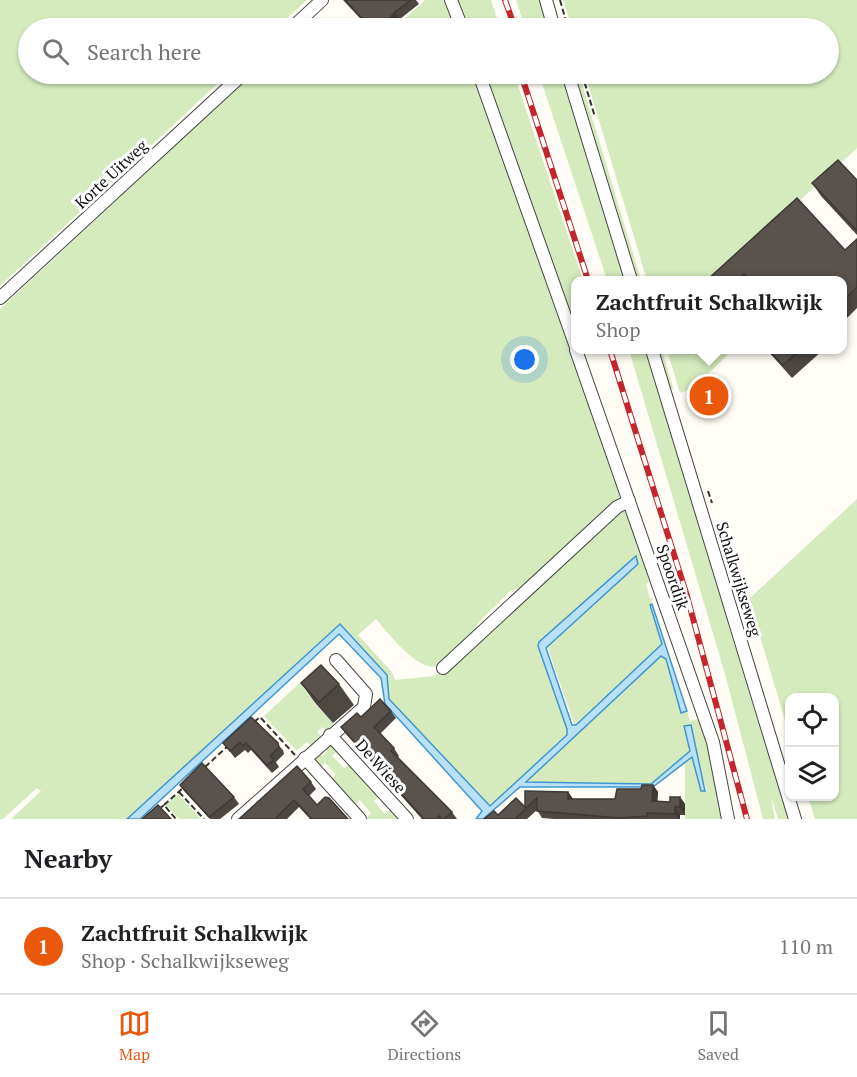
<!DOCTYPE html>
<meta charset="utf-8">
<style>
:root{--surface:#fff;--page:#f6f6f6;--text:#202124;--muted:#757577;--line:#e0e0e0;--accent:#ea580c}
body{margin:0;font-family:"PT Serif",serif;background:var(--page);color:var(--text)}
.controls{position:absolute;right:18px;bottom:18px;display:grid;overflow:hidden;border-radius:12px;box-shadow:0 2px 4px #0004}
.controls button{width:54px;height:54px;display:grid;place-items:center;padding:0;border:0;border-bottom:2px solid var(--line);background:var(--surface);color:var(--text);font:30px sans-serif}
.you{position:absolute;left:525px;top:360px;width:21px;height:21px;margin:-15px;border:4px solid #fff;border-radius:50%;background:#1a73e8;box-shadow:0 0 0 9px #1a73e833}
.badge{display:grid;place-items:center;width:39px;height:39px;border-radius:50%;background:var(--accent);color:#fff;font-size:20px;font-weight:700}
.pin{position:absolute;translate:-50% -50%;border:3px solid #fff;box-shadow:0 2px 6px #0006}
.popup{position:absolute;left:571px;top:276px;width:276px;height:78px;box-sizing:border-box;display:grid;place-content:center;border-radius:12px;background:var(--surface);filter:drop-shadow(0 2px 4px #0005);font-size:20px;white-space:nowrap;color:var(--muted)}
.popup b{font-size:22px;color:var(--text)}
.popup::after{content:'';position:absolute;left:50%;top:100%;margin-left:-12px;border:12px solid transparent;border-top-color:var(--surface)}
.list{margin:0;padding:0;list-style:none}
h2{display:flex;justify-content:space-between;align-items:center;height:78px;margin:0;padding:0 24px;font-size:26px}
h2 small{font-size:20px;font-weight:400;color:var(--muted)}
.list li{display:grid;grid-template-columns:39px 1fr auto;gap:18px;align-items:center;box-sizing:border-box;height:96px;padding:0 24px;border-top:2px solid var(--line)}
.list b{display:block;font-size:22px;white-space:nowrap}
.list p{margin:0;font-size:20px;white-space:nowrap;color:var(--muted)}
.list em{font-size:20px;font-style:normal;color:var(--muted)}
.icon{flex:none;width:33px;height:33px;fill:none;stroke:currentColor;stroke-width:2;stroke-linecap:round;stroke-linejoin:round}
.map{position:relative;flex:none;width:857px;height:819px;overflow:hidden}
.search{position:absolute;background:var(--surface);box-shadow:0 2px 4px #0004;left:18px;right:18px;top:18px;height:66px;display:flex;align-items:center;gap:15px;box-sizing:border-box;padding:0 21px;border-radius:33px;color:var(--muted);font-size:22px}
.sheet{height:174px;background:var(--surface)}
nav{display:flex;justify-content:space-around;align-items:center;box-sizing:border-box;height:84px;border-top:2px solid var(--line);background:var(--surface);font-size:16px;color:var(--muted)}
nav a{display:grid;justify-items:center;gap:3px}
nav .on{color:var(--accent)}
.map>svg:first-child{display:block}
.green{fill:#d5ebbd}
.water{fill:#b9e0f7;stroke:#3f96cf;stroke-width:1.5}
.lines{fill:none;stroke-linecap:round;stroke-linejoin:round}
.minor-casing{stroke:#444;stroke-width:14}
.path{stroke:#333;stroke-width:2;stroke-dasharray:6 3;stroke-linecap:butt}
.minor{stroke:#fff;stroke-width:12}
.rail-casing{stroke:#c4262e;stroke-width:6}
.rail{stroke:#fff;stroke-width:4;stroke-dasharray:11;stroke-linecap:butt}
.wall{fill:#4d4742}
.shaded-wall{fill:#3f3936}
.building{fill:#5a524d;stroke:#3f3936;stroke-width:1.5}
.labels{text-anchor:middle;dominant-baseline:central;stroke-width:6;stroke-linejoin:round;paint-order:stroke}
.street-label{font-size:16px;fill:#111;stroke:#fff}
</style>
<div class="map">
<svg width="857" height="819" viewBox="0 0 857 819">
<rect width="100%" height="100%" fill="#fffdf5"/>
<!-- green -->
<g class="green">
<path d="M0 0H307L276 28H28V74H228L0 286Z"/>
<path d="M425 0H448L459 28H395Z"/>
<path d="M457 0H491L500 28H468Z"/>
<path d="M516 0H541L549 28H525Z"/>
<path d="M563 0H857V148L713 280H647L585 74H828V28H572Z"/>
<path d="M252 74H476L620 494 613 506 527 585 509 592 478 623 469 640 439 666C418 673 388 633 376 619L358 635 392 672 395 680 434 676 451 666 620 511 629 512 649 569 647 573 649 582 646 585 650 598H653L650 605 662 644 575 726 547 646 638 564 539 642 538 646 567 729V735L490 806 389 699 387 675 339 624 127 819H11L41 791 37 788 3 819H0V309Z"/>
<path d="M483 74H514L583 280H576L575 331Z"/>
<path d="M539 74H563L625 280H607Z"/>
<path d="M575 74H579L641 280H638Z"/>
<path d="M629 350H646L789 819H778L771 797 775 819H763L725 674Z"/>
<path d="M658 350H662L674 391 670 387Z"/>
<path d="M667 350H733L692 389 680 393Z"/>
<path d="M857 499V819H815L808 797 834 796V698H790L789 734 749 599Z"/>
<path d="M661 656 666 659 681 713 687 711 690 721 699 719 704 728 724 819H685V761L692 757 703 792 707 790 684 726 690 751 651 784 526 782Z"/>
<path d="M319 665 335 683 314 703 334 724 326 731 322 727 317 732 321 736 311 746 307 742 297 751 264 716Z"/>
<path d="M332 744 338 750 332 756 344 768 351 763 380 795 374 801 385 814 392 808 398 819H366L371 813 360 800 354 806 331 780 336 775 325 763 319 768 313 757 317 751 322 756 327 751 323 746Z"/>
<path d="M178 794 201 819H179L166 805Z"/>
</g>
<!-- water -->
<path class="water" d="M636 556 638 564 546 648 572 725H576L662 644 650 605 652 604 687 711 681 713 666 659 661 656 526 782 651 784 690 751 684 726 691 725 705 791H701L692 757 653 787H520L483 819H476L482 811 385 704 381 678 339 634 140 819H127L340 624 387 675 389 699 490 806 567 735V729L538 646 539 642Z"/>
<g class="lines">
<!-- minor casing -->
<g class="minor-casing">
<g id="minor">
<path d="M451 0 462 28"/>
<path d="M546 0 554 28"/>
<path d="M292 28 322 0"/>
<path d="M479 74 576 347"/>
<path d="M568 74 631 280"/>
<path d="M0 298 243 74"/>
<path d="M576 350 713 742 728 819"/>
<path d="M652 350 795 819"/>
<path d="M443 668 617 507 629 501"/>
<path d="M330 735 407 819"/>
<path d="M305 758 360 819"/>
<path d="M238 819 364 707 366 694 336 660"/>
</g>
</g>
<!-- path -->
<g class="path">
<path d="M560 0 568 28"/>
<path d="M582 74 595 117"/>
<path d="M708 491 712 503"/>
<path d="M254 722 260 717 295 755"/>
<path d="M205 767 228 746"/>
<path d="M179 792 204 819"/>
<path d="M164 805 184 787"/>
<path d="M159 809 164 805 176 819"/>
</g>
<!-- minor -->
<use href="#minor" class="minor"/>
<!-- rail casing -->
<g class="rail-casing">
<g id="rail">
<path d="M505 0 515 28"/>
<path d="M521 74 588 280"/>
<path d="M610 350 687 596 747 819"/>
</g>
</g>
<!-- rail -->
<use href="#rail" class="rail"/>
</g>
<!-- wall -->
<g class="wall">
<path d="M343 0H416L419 4 400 19 392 28H369Z"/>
<path d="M857 180V235L821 196 812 183Z"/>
<path d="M857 239V308L843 322V280H707L845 250Z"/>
<path d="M767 350H823L792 378Z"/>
<path d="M301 683 339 684 354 705 333 723 316 704Z"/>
<path d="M391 711 396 718 380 734 394 748 399 756 398 757 452 812 457 819H422L346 734 341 727 361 717Z"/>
<path d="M251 717 283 750 284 754 276 762 279 767 272 773 251 750 248 753 245 750 235 758 223 743Z"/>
<path d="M311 782 316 789 309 796 317 805 348 819H310L299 807 287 819H239Z"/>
<path d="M180 785 234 797 239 804 220 819H210L185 792Z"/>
<path d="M653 785 658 792 657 802H670L680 797 685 804V815H680V819H554L542 818 537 810 527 819H484L525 807V791L568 792 573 799H615Z"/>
</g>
<!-- shaded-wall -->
<g class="shaded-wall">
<path d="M395 12 400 19 392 28H381Z"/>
<path d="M653 785 658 792 657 809 652 801Z"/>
<path d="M568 792 573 799H568Z"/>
<path d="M680 797 685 804V815L680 807Z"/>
<path d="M675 807 680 815V819H678L675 814Z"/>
</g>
<!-- building -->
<g class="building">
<path d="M345 0H411L395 12 381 28H371Z"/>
<path d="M838 160 857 180V231L812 183Z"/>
<path d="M797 198 845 250 857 239V287L843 301V280H789L786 278 783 280H750L744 274 738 280H707Z"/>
<path d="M768 350H800L783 365Z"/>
<path d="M321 665 339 684 319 702 301 683Z"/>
<path d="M380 699 391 711 374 727 394 748 391 751 452 812 444 819H442L439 816 437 819H424L341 727 357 713 361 717Z"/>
<path d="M251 717 278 743 279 747 270 756 274 760 267 765 246 743 243 746 240 742 230 751 223 743Z"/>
<path d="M202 763 234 797 209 817 180 785Z"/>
<path d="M297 766 311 782 303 789 317 805 325 797 329 798 348 819H312L294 800 275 819H239Z"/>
<path d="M642 785H653L652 801 670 802V797H680V807H675V814L647 813V816L620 818 537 811V798L515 819H484L494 811 498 815 516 798 525 807V791L568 792V799H615L617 789H641Z"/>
<path d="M158 805 171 819H142Z"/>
</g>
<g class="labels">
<!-- street labels -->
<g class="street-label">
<text transform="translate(111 174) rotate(-43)">Korte Uitweg</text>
<text transform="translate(673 577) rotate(71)">Spoordijk</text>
<text transform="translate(739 579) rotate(73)">Schalkwijkseweg</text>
<text transform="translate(381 766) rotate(48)">De Wiese</text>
</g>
</g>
</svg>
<div class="controls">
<button><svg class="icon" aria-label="locate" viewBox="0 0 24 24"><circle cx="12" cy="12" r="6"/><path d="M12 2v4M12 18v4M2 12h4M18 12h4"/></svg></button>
<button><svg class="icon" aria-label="layers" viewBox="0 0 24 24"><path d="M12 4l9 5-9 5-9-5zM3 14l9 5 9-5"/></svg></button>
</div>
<div class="you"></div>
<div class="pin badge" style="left:709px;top:396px">1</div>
<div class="popup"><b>Zachtfruit Schalkwijk</b>Shop</div>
<div class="search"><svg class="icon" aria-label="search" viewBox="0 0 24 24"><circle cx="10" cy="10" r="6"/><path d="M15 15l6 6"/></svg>Search here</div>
</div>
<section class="sheet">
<h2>Nearby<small></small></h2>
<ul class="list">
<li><span class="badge">1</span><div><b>Zachtfruit Schalkwijk</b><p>Shop · Schalkwijkseweg</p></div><em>110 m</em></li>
</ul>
</section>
<nav>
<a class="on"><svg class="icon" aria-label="map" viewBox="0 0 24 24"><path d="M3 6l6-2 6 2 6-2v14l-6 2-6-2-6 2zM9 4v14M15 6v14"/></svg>Map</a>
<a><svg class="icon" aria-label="directions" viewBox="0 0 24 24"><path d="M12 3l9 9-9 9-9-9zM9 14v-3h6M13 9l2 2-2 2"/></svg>Directions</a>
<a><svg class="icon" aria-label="saved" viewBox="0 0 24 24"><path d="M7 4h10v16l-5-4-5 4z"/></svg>Saved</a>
</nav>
